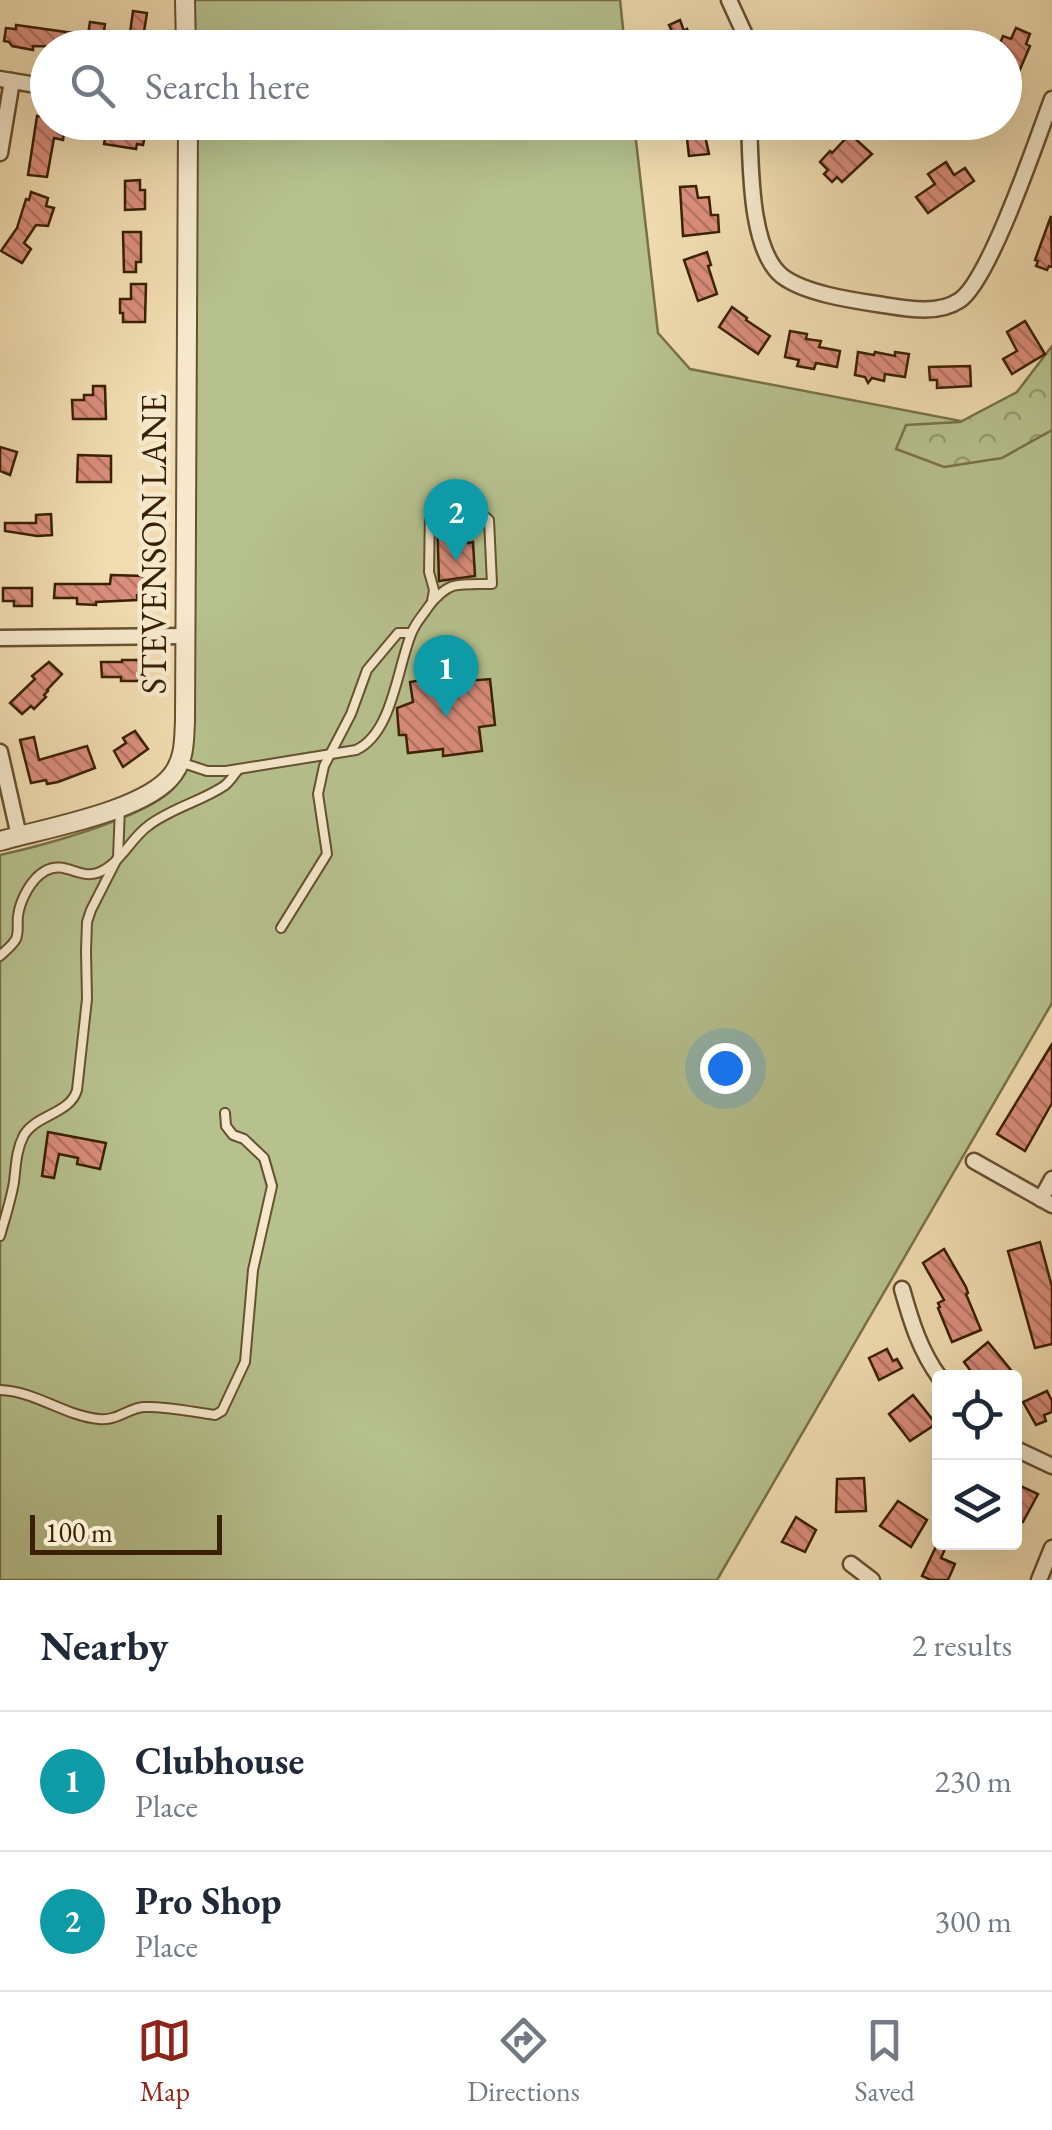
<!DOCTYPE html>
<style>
:root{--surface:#fff;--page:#f2f2f3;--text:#1f2937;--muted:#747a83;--line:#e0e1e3;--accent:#8f2418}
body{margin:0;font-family:"EB Garamond",serif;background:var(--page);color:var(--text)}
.controls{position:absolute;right:30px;bottom:30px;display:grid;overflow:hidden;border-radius:10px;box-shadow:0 10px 40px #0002}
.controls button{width:90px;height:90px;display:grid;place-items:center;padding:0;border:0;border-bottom:2px solid var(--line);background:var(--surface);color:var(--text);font:50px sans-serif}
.scale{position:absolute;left:30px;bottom:25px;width:192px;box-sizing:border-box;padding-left:10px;border:5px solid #3a2102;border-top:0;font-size:28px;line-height:35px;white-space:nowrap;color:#3a2102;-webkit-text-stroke:8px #f5e8cc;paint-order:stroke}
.you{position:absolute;left:725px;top:1068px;width:35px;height:35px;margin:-25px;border:8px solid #fff;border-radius:50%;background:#1a73e8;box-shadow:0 0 0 15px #1a73e833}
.badge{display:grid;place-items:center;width:65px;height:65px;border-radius:50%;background:var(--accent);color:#fff;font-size:32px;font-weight:700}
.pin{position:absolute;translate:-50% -82px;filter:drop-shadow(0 2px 5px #0008)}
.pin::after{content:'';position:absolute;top:52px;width:35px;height:30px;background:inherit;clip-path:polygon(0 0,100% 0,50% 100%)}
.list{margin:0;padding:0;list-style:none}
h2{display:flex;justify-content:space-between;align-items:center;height:130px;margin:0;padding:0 40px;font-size:42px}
h2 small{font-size:32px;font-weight:400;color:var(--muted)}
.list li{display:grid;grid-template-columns:65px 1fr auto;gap:30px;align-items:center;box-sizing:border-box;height:140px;padding:0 40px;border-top:2px solid var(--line)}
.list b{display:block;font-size:38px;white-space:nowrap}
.list p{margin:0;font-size:32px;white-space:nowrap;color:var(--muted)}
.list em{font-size:32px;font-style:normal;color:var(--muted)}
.icon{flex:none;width:55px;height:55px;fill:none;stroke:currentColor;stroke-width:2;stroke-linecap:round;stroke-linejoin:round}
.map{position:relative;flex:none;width:1052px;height:1580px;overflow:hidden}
.search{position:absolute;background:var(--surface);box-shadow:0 10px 40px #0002;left:30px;right:30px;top:30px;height:110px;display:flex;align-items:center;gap:25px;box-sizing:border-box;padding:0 35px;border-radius:55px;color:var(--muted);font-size:38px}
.sheet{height:410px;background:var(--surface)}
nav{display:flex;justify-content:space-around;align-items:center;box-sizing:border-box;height:140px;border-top:2px solid var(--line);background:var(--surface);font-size:28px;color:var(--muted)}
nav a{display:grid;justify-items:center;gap:5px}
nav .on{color:var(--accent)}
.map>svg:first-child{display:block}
.green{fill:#b6c18e;stroke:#787148;stroke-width:2.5}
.forest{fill:url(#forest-crowns);stroke:#787148;stroke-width:2.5}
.building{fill:url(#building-back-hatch);stroke:#3a2102;stroke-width:2.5}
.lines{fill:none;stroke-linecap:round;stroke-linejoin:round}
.service-casing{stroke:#68502e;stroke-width:12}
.minor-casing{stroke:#68502e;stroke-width:19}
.tertiary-casing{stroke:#68502e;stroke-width:22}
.service{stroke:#f5e8cc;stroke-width:8}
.minor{stroke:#f5e8cc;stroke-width:14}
.tertiary{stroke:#f5e8cc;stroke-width:18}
.labels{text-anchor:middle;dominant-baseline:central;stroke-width:9;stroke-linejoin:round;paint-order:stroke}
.street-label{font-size:35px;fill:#3a2102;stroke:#f5e8cc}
</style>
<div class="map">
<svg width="1052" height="1580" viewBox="0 0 1052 1580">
<defs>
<pattern id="forest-crowns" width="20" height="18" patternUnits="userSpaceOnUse" patternTransform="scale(2.5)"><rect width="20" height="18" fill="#b6c18e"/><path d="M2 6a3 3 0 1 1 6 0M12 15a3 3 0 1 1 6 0" fill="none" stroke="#959c72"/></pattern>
<pattern id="building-back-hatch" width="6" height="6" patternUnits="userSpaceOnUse" patternTransform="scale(2.5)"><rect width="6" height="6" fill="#da8d7c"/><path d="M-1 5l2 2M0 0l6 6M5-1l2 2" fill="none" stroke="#b27363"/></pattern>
</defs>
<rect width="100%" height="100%" fill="#f0dcb0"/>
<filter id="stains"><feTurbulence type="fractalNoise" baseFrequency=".002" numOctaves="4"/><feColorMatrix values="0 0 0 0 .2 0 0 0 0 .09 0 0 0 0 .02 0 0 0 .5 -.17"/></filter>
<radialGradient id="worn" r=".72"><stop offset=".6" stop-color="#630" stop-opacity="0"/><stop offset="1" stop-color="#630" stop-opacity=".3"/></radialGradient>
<!-- green -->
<g class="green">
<path d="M194 0H620L625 47H195Z"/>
<path d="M195 123H634L658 333 690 369 1034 435 1052 391V1003L717 1580H0V855C41 846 145 818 173 789 181 780 186 766 192 755Z"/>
</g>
<!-- forest -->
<path class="forest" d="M1052 346V430L1002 458 944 467 896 449 906 425 960 422 1017 392Z"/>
<!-- building -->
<g class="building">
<path d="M133 11 147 13 143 38 164 41 163 48H128Z"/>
<path d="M680 20 684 31 687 29 695 48H675L670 37 674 35 669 25Z"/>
<path d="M90 22 105 24 102 48 33 46V50L12 46 9 42 4 41 6 28 16 29V25L88 35Z"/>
<path d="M1016 28 1030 34 1026 44 1030 46 1015 81 1004 76V48H998L1003 36 1011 39Z"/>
<path d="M37 116 48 117V122L65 125 63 140 54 138 47 177 28 175Z"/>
<path d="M685 122H702L709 154 689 156Z"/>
<path d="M118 128 145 135 143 145 137 144 136 149 104 144 107 129Z"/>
<path d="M850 134 872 154 842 182 837 177 832 182 824 174 828 170 820 162 830 151 832 153Z"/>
<path d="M946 162 954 175 965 168 974 181 928 213 916 197 935 184 928 174Z"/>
<path d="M140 180V190H145V209L125 210V181Z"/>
<path d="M696 186 698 198 709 197 711 215H718L719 232 683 236 680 187Z"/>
<path d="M31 192 48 198 46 206 54 208 48 226 36 225 24 243 31 249 22 263 1 251 17 228 26 199 29 200Z"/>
<path d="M1051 216 1052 267 1049 266 1047 270 1036 266 1038 261 1035 260Z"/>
<path d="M123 232H141V262H136V272H124Z"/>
<path d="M707 252 711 265 708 266 717 294 698 301 684 260Z"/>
<path d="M131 284H146L145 322H123V313H120V299H131Z"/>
<path d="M732 307 747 318 746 320 770 336 758 354 719 327Z"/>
<path d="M1025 321 1045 354 1012 374 1003 359 1017 351 1007 332Z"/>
<path d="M790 331 807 334 806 339 821 341 819 347 840 351 837 367 816 363 814 369 797 366 799 360 785 357Z"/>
<path d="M858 352 874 355 875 352 895 356V352L909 354 905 377 885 374 884 381 872 378 868 383 865 377 855 375Z"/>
<path d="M970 366 971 386 937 388V380H930L929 367Z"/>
<path d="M93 386H105L106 419H73L72 400H84V395H93Z"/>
<path d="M0 447 17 452 10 475 0 471Z"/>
<path d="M78 455 111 456V482H77Z"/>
<path d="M466 512 468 543 473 542 475 576 439 581 437 516Z"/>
<path d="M51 514 52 535 37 536 5 531V523H36V515Z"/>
<path d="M111 575 145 576V594L137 595V600L96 602V605L77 604V598H54L55 584H110Z"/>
<path d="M3 588H32V606H14V601H3Z"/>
<path d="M122 660H140V681H121V677H102L101 662H122Z"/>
<path d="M49 662 62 674 47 690 48 691 44 695 46 697 34 709 31 706 22 714 10 703 35 679 32 676Z"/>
<path d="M466 673 467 681 490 679 495 725 479 727 482 751 443 756V749L408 753 406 735H399L397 708 413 702 410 682Z"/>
<path d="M135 731 148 749 123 767 114 751 126 743 123 738Z"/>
<path d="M34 737 39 760 87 746 95 768 58 782 47 784 46 780 31 783 20 740Z"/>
<path d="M1052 1044V1103L1025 1151 997 1134Z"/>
<path d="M48 1132 106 1143 100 1169 77 1164 78 1158 59 1154 54 1178 42 1176Z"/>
<path d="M1040 1242 1052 1287V1344L1035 1348 1008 1251Z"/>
<path d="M944 1249 966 1287 968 1293 966 1294 981 1330 952 1342 938 1308 940 1307 938 1303 944 1300 923 1263Z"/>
<path d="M988 1342 1011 1370 1001 1378H976L964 1362Z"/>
<path d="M887 1349 893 1361 897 1359 902 1368 879 1380 869 1358Z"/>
<path d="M1047 1391 1052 1401V1412L1044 1415 1046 1421 1036 1425 1023 1402Z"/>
<path d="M913 1395 936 1424 910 1441 889 1414Z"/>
<path d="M864 1478 866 1511 836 1512 837 1479Z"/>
<path d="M1014 1483 1038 1494 1023 1522 1014 1518Z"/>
<path d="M898 1501 927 1520 911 1547 880 1526Z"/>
<path d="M796 1517 816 1530 805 1552 782 1542Z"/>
<path d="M940 1538V1542H948L941 1558 955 1564 948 1580H931L922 1576Z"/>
</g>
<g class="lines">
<!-- service casing -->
<g class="service-casing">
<g id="service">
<path d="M180 762 207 771H226L356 750C393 733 397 667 412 632 416 622 423 615 429 606 434 599 444 589 453 586 464 583 480 584 492 584L489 520C470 503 453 490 430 512L429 572 434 590 432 601"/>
<path d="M281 928 327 854 318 794 324 766 351 714 367 670 398 633H411"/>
<path d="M0 956C5 951 12 946 16 939 19 932 17 923 18 916 20 900 31 879 45 871 64 860 78 879 97 873 120 865 130 839 148 826 171 808 200 802 224 786 230 782 234 774 239 769"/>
<path d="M0 1236C5 1218 11 1200 14 1182 16 1166 16 1150 24 1135 37 1114 70 1114 77 1090L87 999 86 951 87 922 91 910 118 857 120 808"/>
<path d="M0 1390C35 1391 65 1416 99 1419 118 1421 128 1408 144 1407 167 1406 192 1412 215 1415L222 1411 245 1362 253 1270 272 1186 264 1158 244 1139 233 1135 226 1126 225 1113"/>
</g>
</g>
<!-- minor casing -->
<g class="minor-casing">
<g id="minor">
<path d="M729 0 751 48"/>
<path d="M0 79 48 87"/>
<path d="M749 122C751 164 749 249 782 276 804 293 850 300 877 304 903 308 937 316 960 300 990 279 1037 139 1052 99"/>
<path d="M0 153 12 81"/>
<path d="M0 638 184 636"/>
<path d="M0 752 19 836"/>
<path d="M974 1161 1052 1205"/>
<path d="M1041 1199 1052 1179"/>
<path d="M902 1289C911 1321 920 1351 940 1378"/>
<path d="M1014 1448 1052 1466"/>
<path d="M851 1564 872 1580"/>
<path d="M1039 1580 1052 1548"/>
</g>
</g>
<!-- tertiary casing -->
<g class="tertiary-casing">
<g id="tertiary">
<path d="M185 0 186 48"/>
<path d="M0 841C46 828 146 811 173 774 185 758 184 739 185 721L188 122"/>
</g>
</g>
<!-- service -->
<use href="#service" class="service"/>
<!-- minor -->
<use href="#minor" class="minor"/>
<!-- tertiary -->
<use href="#tertiary" class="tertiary"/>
</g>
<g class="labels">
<!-- street labels -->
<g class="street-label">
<text transform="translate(153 544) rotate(-90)">STEVENSON LANE</text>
</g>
</g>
<rect width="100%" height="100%" filter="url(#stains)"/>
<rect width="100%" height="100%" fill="url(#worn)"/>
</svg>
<div class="controls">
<button><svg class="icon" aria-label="locate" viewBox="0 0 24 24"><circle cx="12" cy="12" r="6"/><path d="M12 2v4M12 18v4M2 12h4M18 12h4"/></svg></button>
<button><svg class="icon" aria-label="layers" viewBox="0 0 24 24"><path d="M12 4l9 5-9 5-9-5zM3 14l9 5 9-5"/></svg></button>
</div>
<div class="scale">100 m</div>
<div class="you"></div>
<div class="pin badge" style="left:446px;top:717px;background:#0f9aa8">1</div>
<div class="pin badge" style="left:456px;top:561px;background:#0f9aa8">2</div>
<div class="search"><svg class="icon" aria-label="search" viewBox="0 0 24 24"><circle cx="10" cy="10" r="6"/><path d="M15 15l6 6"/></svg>Search here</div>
</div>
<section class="sheet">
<h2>Nearby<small>2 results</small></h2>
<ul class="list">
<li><span class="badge" style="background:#0f9aa8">1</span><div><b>Clubhouse</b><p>Place</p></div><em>230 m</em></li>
<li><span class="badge" style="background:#0f9aa8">2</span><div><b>Pro Shop</b><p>Place</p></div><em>300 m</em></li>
</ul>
</section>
<nav>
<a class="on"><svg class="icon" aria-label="map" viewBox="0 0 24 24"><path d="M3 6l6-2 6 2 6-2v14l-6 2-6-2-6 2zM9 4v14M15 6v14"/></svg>Map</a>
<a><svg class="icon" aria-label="directions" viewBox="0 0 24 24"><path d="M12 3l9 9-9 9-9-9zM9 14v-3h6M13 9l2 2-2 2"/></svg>Directions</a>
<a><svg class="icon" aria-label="saved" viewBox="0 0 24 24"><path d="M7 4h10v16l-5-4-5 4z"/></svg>Saved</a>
</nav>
